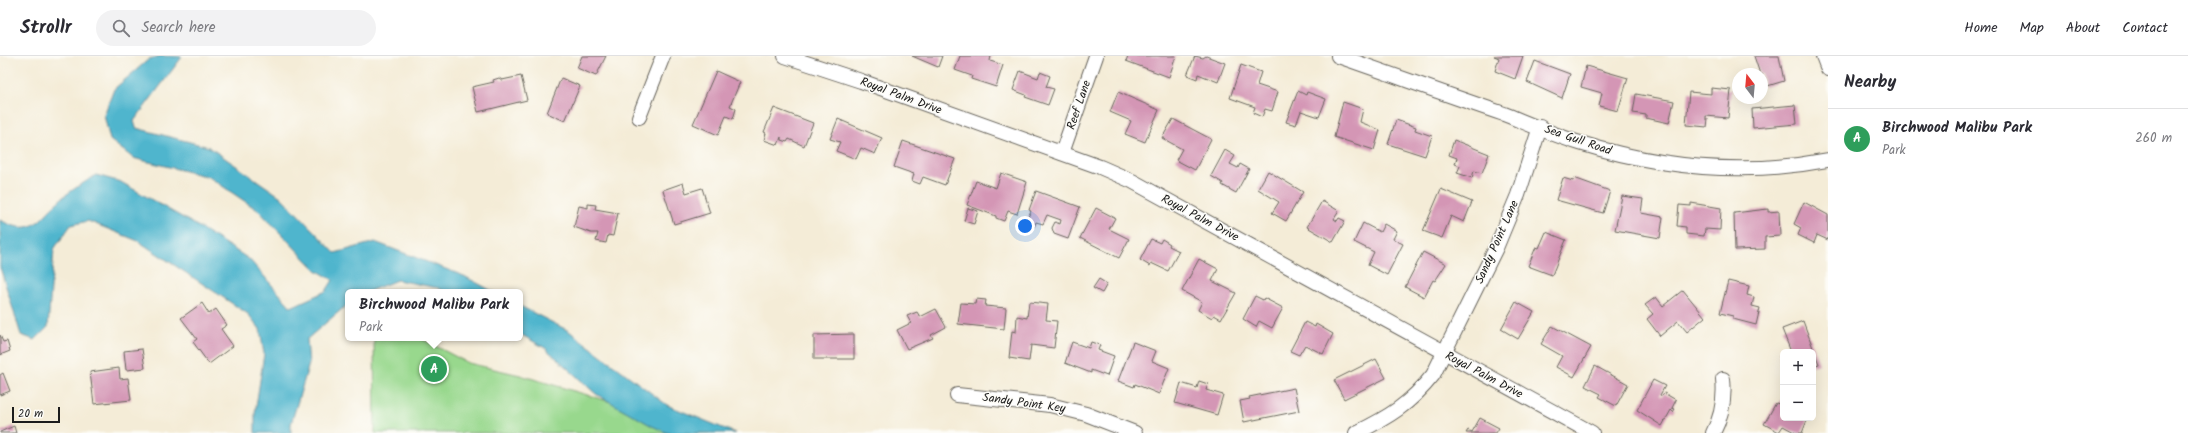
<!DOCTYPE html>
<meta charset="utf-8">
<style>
:root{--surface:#fff;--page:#f2f2f3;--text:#2b2b33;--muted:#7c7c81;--line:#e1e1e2;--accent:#d1495b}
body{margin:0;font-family:Kalam,sans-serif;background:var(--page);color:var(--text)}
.controls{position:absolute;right:12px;bottom:12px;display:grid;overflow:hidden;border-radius:6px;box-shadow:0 4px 16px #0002}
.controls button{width:36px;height:36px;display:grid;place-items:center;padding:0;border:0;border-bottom:1px solid var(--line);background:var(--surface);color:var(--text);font:20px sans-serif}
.compass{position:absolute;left:1732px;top:12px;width:36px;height:36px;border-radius:50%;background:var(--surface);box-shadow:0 4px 16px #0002;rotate:344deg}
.scale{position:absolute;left:12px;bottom:10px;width:48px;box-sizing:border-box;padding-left:4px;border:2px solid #1c1c1c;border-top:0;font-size:11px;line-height:14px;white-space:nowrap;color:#1c1c1c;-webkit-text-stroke:3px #fdfcf7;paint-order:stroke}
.you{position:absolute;left:1025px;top:170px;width:14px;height:14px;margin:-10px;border:3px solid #fff;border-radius:50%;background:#1a73e8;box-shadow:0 0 0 6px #1a73e833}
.badge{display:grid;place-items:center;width:26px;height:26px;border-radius:50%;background:var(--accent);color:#fff;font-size:13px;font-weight:700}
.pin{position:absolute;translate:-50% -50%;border:2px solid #fff;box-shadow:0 1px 4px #0006}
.popup{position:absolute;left:345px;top:233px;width:178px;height:52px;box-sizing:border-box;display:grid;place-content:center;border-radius:6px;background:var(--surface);filter:drop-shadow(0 1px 3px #0005);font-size:13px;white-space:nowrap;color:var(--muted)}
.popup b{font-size:15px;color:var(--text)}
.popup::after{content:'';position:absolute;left:50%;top:100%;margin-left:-8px;border:8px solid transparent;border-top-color:var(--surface)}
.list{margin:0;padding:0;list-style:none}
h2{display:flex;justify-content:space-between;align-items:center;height:52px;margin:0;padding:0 16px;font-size:17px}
h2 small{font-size:13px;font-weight:400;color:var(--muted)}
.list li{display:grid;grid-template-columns:26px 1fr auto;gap:12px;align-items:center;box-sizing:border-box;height:60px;padding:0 16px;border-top:1px solid var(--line)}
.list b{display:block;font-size:15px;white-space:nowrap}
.list p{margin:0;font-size:13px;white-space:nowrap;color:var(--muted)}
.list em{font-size:13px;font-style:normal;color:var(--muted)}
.icon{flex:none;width:22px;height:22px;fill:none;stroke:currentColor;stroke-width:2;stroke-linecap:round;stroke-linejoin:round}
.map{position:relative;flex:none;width:1828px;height:377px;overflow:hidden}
header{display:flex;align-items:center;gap:24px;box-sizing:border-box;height:56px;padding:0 20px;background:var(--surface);border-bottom:1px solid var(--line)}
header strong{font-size:19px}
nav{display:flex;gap:22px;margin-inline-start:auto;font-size:14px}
.search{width:280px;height:36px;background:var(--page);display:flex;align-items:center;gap:10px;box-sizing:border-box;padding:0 14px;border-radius:22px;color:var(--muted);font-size:15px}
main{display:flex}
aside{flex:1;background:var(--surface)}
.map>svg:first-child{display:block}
.green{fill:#98d88d;stroke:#5a7a54}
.water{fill:#4fb5cd;stroke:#366874}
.building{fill:#d496b5}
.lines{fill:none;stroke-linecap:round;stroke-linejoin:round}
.minor-casing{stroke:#68655d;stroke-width:16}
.minor{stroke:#fff;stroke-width:14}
.labels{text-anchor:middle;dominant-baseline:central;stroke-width:3;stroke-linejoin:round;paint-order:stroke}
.street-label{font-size:12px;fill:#1c1c1c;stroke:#fdfcf7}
</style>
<header>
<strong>Strollr</strong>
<div class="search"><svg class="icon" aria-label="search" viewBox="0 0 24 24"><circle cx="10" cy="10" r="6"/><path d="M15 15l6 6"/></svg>Search here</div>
<nav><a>Home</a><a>Map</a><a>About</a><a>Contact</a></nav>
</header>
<main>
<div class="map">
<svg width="1828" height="377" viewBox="0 0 1828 377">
<rect width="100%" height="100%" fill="#fdfcf7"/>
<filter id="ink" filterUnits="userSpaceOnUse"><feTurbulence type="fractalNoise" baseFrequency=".025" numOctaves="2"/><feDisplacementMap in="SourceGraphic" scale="8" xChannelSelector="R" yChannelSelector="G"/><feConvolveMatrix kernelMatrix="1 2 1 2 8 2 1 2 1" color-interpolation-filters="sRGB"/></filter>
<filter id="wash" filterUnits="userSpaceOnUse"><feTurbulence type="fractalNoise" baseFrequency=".012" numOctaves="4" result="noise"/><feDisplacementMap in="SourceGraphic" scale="16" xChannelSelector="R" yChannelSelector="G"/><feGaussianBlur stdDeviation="0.9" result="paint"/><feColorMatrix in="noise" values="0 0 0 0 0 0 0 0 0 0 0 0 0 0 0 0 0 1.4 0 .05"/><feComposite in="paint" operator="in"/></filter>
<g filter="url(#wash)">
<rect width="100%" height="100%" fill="#f4ecd7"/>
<!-- green -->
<path class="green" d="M374 282H420L468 307 520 319 702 373 709 377H375Z"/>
<!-- water -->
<g class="water">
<path d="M161 0 182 1 134 65 136 72 209 91 281 141 335 197 375 186 464 220 494 236H446L438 232 397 224 367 236H348V248L307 283 309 308 291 368V377H255V357L264 298 260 273 248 258 138 185 88 165 71 169 54 193 48 271 35 284 21 279 0 211V164C35 183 40 161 63 141 73 133 85 126 96 119L121 126 199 171 249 203 291 251 326 235 333 224 316 214 259 155 209 121 133 102 110 84 104 59 114 33 149 3Z"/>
<path d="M520 250 569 275 667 349 735 377H668L652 370 596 338 545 292 520 278Z"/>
</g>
<g id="blocks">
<!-- building -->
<g class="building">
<path d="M582 0H606L596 20 577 12Z"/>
<path d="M912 0H942L938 11Z"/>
<path d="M960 0H991L990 5 1003 9 996 31 971 23 972 20 955 14Z"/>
<path d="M1128 0H1176L1169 21 1126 5Z"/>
<path d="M1195 0 1203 2 1206 0 1225 7 1218 26 1198 18 1197 23 1187 19Z"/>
<path d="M1494 0H1523L1515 23 1495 15 1499 2Z"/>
<path d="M1754 0H1779L1784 25 1764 31 1762 18H1760Z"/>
<path d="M1535 5 1570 18 1562 42 1527 26Z"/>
<path d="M1241 9 1261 16 1257 29 1278 36 1272 55 1265 53 1262 61 1253 57 1255 51 1230 42Z"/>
<path d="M1586 10 1628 22 1618 55 1599 50 1602 37 1581 31Z"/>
<path d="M716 15 740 26 730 50 736 53 733 63 726 60 718 79 693 68Z"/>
<path d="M1020 15 1038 22 1040 16 1050 20 1046 31 1054 33 1048 49 1025 41 1026 39 1013 34Z"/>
<path d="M521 20 527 44 478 56 472 31 494 26 493 24 499 22 502 24Z"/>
<path d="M561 22 580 30 565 65 547 57Z"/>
<path d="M1711 32 1731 34 1728 62 1706 60V63H1708L1707 71 1686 69 1689 36 1711 38Z"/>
<path d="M1298 35 1306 39 1307 36 1326 43 1319 61 1301 55 1296 69 1286 66Z"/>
<path d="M1118 36 1159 54 1145 86 1125 78 1131 65 1110 56Z"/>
<path d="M1636 38 1674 45 1669 67 1646 62V59L1633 57Z"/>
<path d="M1343 46 1363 53 1360 66 1380 74 1374 94 1334 81Z"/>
<path d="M1795 49 1797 68 1753 72 1752 53Z"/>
<path d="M774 52 813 67 804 90 789 83 787 86 781 84V81L778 89 764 84 766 77 764 76Z"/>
<path d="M838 63 882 82 875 98 861 92 856 103 836 95 840 86 830 83Z"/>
<path d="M1173 63 1211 83 1195 114 1176 104 1182 93 1162 82Z"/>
<path d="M1396 64 1416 71 1415 74 1432 80 1425 100 1388 88Z"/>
<path d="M1454 84 1489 98 1482 117 1474 115 1472 122 1457 117 1460 110 1455 108 1457 102 1449 99Z"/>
<path d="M903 85 955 103 945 129 923 121 920 128 912 125 914 118 894 111Z"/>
<path d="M1225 94 1235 100 1230 108 1238 112 1240 108 1249 113 1236 137 1222 129 1223 127 1211 120Z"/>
<path d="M1268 115 1303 136 1286 165 1272 157 1279 146 1258 133Z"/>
<path d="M1001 117 1027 126 1017 158 1008 155 1004 165 996 162V160L967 149 976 125 996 132Z"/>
<path d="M1563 122 1573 125 1574 122 1610 135 1603 157 1556 144Z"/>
<path d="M683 127 686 137 702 132 710 157 674 168 663 134Z"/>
<path d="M1441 133 1472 146 1464 166 1451 160 1442 182 1423 175Z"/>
<path d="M1036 135 1080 151 1068 183 1054 178 1052 172 1055 166 1060 168 1061 164 1047 159 1043 168 1036 166 1034 171 1025 167 1031 155 1029 154Z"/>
<path d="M1622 140 1643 143 1641 157 1663 161 1660 182 1615 174Z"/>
<path d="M1322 145 1339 155 1334 163 1337 165 1339 162 1345 165 1333 186 1307 171Z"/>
<path d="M1804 146 1828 159V184L1817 179 1814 187 1798 179 1801 172 1794 168Z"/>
<path d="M1691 147 1721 152 1720 174 1705 173 1704 180 1686 178V171L1677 170 1679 149 1691 150Z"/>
<path d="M588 148 596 149 595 153 618 157 613 180 608 179 606 187 596 185 598 177H591L574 171 579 150 588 152Z"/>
<path d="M968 152 978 155 974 168 964 165Z"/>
<path d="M1096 152 1115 162 1109 173 1129 183 1119 202 1080 182Z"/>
<path d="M1768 153V156L1779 155 1780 180 1765 181V193L1735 194 1734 157Z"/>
<path d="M1363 167 1380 176 1384 168 1397 175 1393 183 1403 188 1387 219 1368 209 1374 196 1354 186Z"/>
<path d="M1546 176 1566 184 1552 219 1528 210 1536 191 1539 192Z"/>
<path d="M1151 183 1160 187 1162 183 1170 188 1169 190 1179 195 1168 215 1151 207 1150 210 1140 204Z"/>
<path d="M1423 196 1446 208 1435 225 1433 224 1424 241 1405 231Z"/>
<path d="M1199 203 1218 213 1212 225 1236 237 1221 263 1214 259 1212 262 1198 254 1202 246 1182 235Z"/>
<path d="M1099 223 1107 228 1102 237 1093 232Z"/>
<path d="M1728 225 1749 230 1747 239 1754 241 1752 250 1760 252 1756 269 1733 263V260L1720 257Z"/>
<path d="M1683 234 1705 261 1687 276 1678 265 1660 280 1647 263 1653 258 1645 249 1656 241 1663 250Z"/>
<path d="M1255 240 1263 244 1264 242 1283 252 1272 272 1259 265 1256 271 1243 263Z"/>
<path d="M976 243 986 244 985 250 1006 252 1004 273 958 268 961 247 975 248Z"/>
<path d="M1029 246 1048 248 1046 264 1057 265 1054 292 1031 289 1029 305 1009 302 1012 275 1016 276 1017 260 1027 262Z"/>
<path d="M1516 246 1534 256 1518 283 1501 273Z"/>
<path d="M202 247 209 258 216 253 227 269 221 273 233 290 209 308 193 286 197 283 181 262Z"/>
<path d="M936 253 946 271 931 279 933 282 907 293 897 274 911 267 907 260 917 256 920 261Z"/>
<path d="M1803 265 1819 308 1813 310V296H1791L1782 273Z"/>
<path d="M1305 266 1315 271 1316 268 1333 278 1323 298 1305 289 1299 299 1290 295Z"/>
<path d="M1552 270 1591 291 1574 321 1556 311 1562 300 1541 288Z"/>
<path d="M854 278V303H814V279Z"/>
<path d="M0 279 3 286 7 285 10 295 0 299Z"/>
<path d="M1072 286 1089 292 1091 286 1100 289 1098 294 1114 300 1107 320 1091 314V317L1065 307Z"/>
<path d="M1133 286 1156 295 1152 305 1169 312 1159 338 1135 328 1134 331 1118 325Z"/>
<path d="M142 293 145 312 126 314 124 295Z"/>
<path d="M1783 298V310L1779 300Z"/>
<path d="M1376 303 1386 322 1344 343 1334 324Z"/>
<path d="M1595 310 1628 328 1616 350 1599 341 1601 338 1585 330Z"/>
<path d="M119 312 120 323 128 322 131 344 94 348 90 316Z"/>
<path d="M3 317 10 335 0 339V319Z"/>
<path d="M1653 324 1665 330 1660 339 1662 340 1664 337 1676 344 1672 352 1675 353 1673 356 1671 354 1662 370 1637 354Z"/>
<path d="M1199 325 1208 328 1206 334 1223 339 1217 359 1175 347 1181 327 1197 332Z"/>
<path d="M1294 332 1299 355 1244 366 1240 345 1250 343 1249 341Z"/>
<path d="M1783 341V362H1808L1802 377H1796L1783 370 1779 376 1764 368 1776 347 1779 348Z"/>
<path d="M1480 362 1499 372 1496 377H1466L1468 374 1472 376Z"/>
<path d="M14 370 16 377H0V376Z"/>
</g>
</g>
</g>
<g filter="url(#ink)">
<use href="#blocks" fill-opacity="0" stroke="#68655d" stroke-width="1"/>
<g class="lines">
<!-- minor casing -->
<g class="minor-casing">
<g id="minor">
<path d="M785 0 861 25 1100 111 1132 125 1592 377"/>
<path d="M1338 0C1393 19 1448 39 1504 58 1529 68 1554 79 1580 87 1661 112 1745 120 1828 104"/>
<path d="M1823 0 1828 13"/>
<path d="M639 61 663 0"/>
<path d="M1062 97 1096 0"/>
<path d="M957 339 1050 349 1086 358 1135 377"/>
<path d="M1356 377C1389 361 1410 348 1433 319L1496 192 1518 139 1540 71"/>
<path d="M1713 377C1722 360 1725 342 1723 323"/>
</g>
</g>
<!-- minor -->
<use href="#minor" class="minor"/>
</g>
</g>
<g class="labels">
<!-- street labels -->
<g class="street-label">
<text transform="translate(901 40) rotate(20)">Royal Palm Drive</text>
<text transform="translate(1079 49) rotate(-71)">Reef Lane</text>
<text transform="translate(1578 84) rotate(19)">Sea Gull Road</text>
<text transform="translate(1200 162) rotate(28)">Royal Palm Drive</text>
<text transform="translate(1497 186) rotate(-66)">Sandy Point Lane</text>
<text transform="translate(1484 319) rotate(28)">Royal Palm Drive</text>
<text transform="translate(1024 347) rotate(8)">Sandy Point Key</text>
</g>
</g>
</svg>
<div class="controls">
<button>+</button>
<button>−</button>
</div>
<svg class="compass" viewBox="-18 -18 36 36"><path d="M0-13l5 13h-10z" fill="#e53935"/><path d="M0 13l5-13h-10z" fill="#7c7c81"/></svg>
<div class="scale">20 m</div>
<div class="you"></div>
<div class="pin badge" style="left:434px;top:313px;background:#2e9e5b">A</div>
<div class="popup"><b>Birchwood Malibu Park</b>Park</div>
</div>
<aside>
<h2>Nearby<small></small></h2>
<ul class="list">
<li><span class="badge" style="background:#2e9e5b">A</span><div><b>Birchwood Malibu Park</b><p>Park</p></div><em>260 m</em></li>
</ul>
</aside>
</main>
